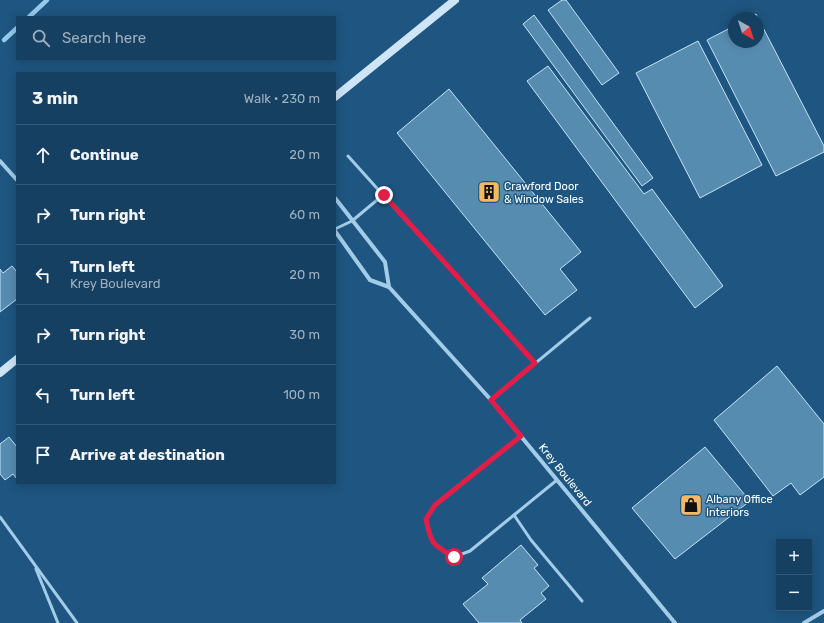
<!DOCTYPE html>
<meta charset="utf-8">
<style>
:root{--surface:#164061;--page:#1f4767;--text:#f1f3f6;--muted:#9eafbd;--line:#355976}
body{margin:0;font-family:Rubik,sans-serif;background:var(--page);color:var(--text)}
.controls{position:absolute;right:12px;bottom:12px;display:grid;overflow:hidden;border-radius:0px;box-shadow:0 2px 10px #0003}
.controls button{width:36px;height:36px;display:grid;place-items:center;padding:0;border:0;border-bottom:1px solid var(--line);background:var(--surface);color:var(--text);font:20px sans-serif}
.compass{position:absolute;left:728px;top:12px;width:36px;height:36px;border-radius:50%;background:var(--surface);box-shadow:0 2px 10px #0003;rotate:141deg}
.stop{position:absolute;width:12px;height:12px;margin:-9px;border:3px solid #e11d48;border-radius:50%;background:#fff}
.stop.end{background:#e11d48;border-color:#fff;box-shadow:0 1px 4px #0008}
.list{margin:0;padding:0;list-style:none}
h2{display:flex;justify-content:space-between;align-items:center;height:52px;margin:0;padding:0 16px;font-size:17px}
h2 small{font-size:13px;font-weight:400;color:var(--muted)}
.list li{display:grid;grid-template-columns:26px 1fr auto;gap:12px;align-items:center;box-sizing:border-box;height:60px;padding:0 16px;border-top:1px solid var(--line)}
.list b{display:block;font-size:15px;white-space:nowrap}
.list p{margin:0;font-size:13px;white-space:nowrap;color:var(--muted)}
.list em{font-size:13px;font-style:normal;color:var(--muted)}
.icon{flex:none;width:22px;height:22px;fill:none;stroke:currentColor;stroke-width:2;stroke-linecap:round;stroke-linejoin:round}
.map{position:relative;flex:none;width:824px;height:623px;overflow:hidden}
.search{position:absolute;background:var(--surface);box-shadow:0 2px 10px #0003;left:16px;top:16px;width:320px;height:44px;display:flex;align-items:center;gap:10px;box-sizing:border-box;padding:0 14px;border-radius:0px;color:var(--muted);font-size:15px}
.panel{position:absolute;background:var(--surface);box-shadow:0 2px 10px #0003;left:16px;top:72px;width:320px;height:412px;border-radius:0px}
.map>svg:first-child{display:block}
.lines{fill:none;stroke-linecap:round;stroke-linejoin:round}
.stream{stroke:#96c9eb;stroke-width:4.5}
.building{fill:#578cb1;stroke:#c7e3f7}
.lane{stroke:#a3cce9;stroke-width:3}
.street{stroke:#a3cce9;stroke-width:4}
.secondary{stroke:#cee5f7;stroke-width:8}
.route{stroke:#e11d48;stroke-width:5}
.labels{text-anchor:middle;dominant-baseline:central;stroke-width:3;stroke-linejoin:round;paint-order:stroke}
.poi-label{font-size:11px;fill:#fff;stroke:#1e5681;text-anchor:start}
.street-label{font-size:11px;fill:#fff;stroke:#1e5681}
</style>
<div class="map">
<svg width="824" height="623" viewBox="0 0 824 623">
<rect width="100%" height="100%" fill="#1e5681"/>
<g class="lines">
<!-- stream -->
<g class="stream">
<path d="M29 17 47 0"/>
<path d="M4 40 17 28"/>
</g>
</g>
<!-- building -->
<g class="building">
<path d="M562 0H566L619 73 602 85 548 10Z"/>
<path d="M756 14 824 146V152L776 176 707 40 734 26V42H758V18H749Z"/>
<path d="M534 15 653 178 642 186 523 24Z"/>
<path d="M698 41 762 165 700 198 636 73Z"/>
<path d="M548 66 644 194 652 189 723 286 695 308 527 81Z"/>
<path d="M449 89 581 252 560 269 577 290 545 315 397 133Z"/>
<path d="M12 266 17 272V299L0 312V269L3 273Z"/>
<path d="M777 366 824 424V477L800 495 791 483 773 496 714 420Z"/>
<path d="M9 437 17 447V479L13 474 5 480 0 474V444Z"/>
<path d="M705 447 750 501 675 559 632 508Z"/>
<path d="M521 545 538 565 534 568 549 586 541 593 546 599 520 620 522 623H479L463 604 488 584 482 578Z"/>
</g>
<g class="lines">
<!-- lane -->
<g class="lane">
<path d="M348 156 383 195"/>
<path d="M335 229 352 221 383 195 535 363"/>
<path d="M491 400 590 318"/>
<path d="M557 480 514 515 531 540 582 601"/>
<path d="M514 515 470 551 454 557C432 544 431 544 426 519L435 505 521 436"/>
<path d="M0 517 77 623"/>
<path d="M36 569 58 623"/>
</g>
<!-- street -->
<g class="street">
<path d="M0 161 17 180"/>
<path d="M335 198 385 262 389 287"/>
<path d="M335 231 370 280 389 287 491 400 675 623"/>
<path d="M804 623 824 611"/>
</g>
<!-- secondary -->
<g class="secondary">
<path d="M335 97 455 0"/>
<path d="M0 373 17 359"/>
</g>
</g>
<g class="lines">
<!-- route -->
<path class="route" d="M384 195 535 363 491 400 521 436 435 505 426 519C431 544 432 544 454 557"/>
</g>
<!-- icons -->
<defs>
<g id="building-square" transform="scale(1.15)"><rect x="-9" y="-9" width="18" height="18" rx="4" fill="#f8b862" stroke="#1e5681"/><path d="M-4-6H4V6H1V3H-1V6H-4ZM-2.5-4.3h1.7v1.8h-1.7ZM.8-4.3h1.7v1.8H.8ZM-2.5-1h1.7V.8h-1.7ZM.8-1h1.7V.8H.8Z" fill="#111"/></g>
<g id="shop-square" transform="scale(1.15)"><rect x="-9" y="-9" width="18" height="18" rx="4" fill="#f8b862" stroke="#1e5681"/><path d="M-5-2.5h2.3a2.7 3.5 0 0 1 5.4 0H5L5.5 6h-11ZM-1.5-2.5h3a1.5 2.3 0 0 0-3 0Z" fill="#111"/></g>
</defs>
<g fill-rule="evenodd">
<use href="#building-square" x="489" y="192"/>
<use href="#shop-square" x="691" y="505"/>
</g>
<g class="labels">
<!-- poi labels -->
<g class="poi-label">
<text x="504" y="186">Crawford Door<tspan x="504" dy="13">&amp; Window Sales</tspan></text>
<text x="706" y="499">Albany Office<tspan x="706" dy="13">Interiors</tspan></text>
</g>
<!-- street labels -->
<g class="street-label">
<text transform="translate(565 475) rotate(51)">Krey Boulevard</text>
</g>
</g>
</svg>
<div class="controls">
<button>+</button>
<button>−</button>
</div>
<svg class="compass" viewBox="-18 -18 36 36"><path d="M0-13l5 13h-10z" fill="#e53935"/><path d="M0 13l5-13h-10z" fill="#9eafbd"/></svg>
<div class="stop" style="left:454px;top:557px"></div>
<div class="stop end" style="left:384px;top:195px"></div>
<div class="search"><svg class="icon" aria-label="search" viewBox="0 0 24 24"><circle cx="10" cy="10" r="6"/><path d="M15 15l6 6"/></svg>Search here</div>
<section class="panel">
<h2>3 min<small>Walk · 230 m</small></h2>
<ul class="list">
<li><svg class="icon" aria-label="ahead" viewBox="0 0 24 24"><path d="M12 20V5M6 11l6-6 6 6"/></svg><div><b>Continue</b></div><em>20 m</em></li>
<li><svg class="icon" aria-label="right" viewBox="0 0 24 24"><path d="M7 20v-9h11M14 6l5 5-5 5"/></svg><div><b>Turn right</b></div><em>60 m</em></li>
<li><svg class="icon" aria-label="left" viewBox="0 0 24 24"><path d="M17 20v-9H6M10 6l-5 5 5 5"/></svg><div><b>Turn left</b><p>Krey Boulevard</p></div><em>20 m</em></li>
<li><svg class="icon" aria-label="right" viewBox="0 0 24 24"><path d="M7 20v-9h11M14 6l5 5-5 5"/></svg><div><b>Turn right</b></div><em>30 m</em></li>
<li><svg class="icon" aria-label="left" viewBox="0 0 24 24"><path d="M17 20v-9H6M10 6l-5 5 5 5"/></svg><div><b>Turn left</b></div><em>100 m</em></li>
<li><svg class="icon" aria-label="arrive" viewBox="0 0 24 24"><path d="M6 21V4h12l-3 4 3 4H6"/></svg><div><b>Arrive at destination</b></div></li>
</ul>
</section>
</div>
